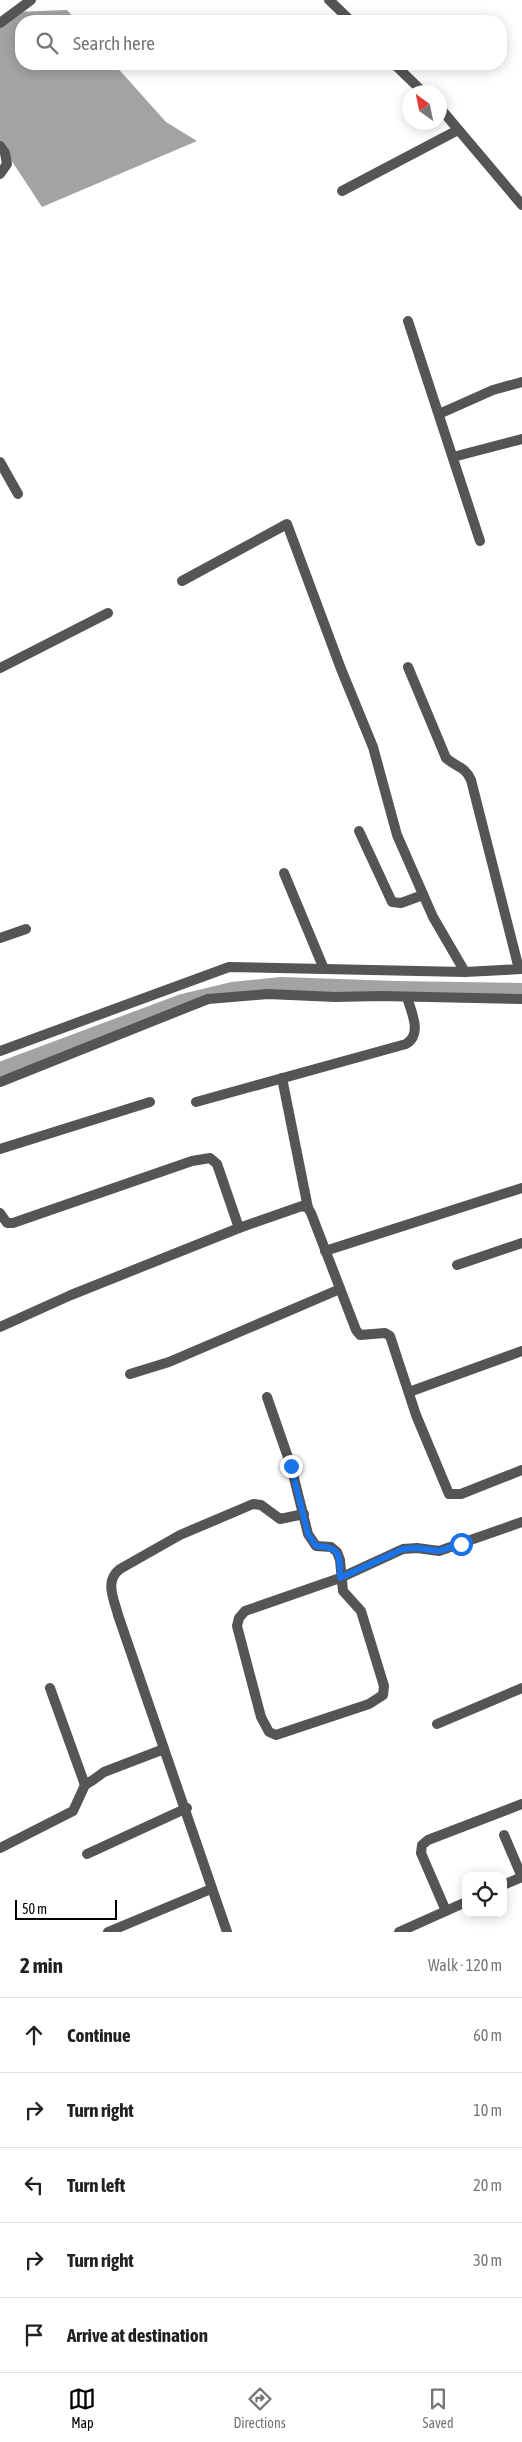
<!DOCTYPE html>
<meta charset="utf-8">
<style>
:root{--surface:#fff;--page:#f2f2f2;--text:#222;--muted:#767676;--line:#e0e0e0;--accent:#000}
body{margin:0;font-family:"Asap Condensed",sans-serif;background:var(--page);color:var(--text)}
.controls{position:absolute;right:15px;bottom:15px;display:grid;overflow:hidden;border-radius:10px;box-shadow:0 2px 12px #0003}
.controls button{width:45px;height:45px;display:grid;place-items:center;padding:0;border:0;border-bottom:1px solid var(--line);background:var(--surface);color:var(--text);font:25px sans-serif}
.compass{position:absolute;left:402px;top:85px;width:45px;height:45px;border-radius:50%;background:var(--surface);box-shadow:0 2px 12px #0003;rotate:327deg}
.scale{position:absolute;left:15px;bottom:12px;width:102px;box-sizing:border-box;padding-left:5px;border:2px solid #000;border-top:0;font-size:14px;line-height:18px;white-space:nowrap;color:#000;-webkit-text-stroke:4px #fff;paint-order:stroke}
.stop{position:absolute;width:15px;height:15px;margin:-11px;border:4px solid #1a73e8;border-radius:50%;background:#fff}
.stop.end{background:#1a73e8;border-color:#fff;box-shadow:0 1px 5px #0008}
.list{margin:0;padding:0;list-style:none}
h2{display:flex;justify-content:space-between;align-items:center;height:65px;margin:0;padding:0 20px;font-size:21px}
h2 small{font-size:16px;font-weight:400;color:var(--muted)}
.list li{display:grid;grid-template-columns:32px 1fr auto;gap:15px;align-items:center;box-sizing:border-box;height:75px;padding:0 20px;border-top:1px solid var(--line)}
.list b{display:block;font-size:19px;white-space:nowrap}
.list em{font-size:16px;font-style:normal;color:var(--muted)}
.icon{flex:none;width:28px;height:28px;fill:none;stroke:currentColor;stroke-width:2;stroke-linecap:round;stroke-linejoin:round}
.map{position:relative;flex:none;width:522px;height:1932px;overflow:hidden}
.search{position:absolute;background:var(--surface);box-shadow:0 2px 12px #0003;left:15px;right:15px;top:15px;height:55px;display:flex;align-items:center;gap:12px;box-sizing:border-box;padding:0 18px;border-radius:20px;color:var(--muted);font-size:19px}
.sheet{height:440px;background:var(--surface)}
nav{display:flex;justify-content:space-around;align-items:center;box-sizing:border-box;height:70px;border-top:1px solid var(--line);background:var(--surface);font-size:14px;color:var(--muted)}
nav a{display:grid;justify-items:center;gap:2px}
nav .on{color:var(--accent)}
.map>svg:first-child{display:block}
.water{fill:#a3a3a3}
.lines{fill:none;stroke-linecap:round;stroke-linejoin:round}
.canal{stroke:#a3a3a3;stroke-width:14}
.street{stroke:#555;stroke-width:10}
.route{stroke:#1a73e8;stroke-width:6}
</style>
<div class="map">
<svg width="522" height="1932" viewBox="0 0 522 1932">
<rect width="100%" height="100%" fill="#fff"/>
<!-- water -->
<path class="water" d="M67 10 77 21H21V64H114L166 122 197 141 42 207 0 143V27L14 12Z"/>
<g class="lines">
<!-- canal -->
<path class="canal" d="M0 1069 182 1001 232 989 281 984 395 988 522 990"/>
<!-- street -->
<g class="street">
<path d="M329 0 351 21"/>
<path d="M0 23 31 0"/>
<path d="M394 64 423 92"/>
<path d="M440 108 522 205"/>
<path d="M0 146 5 153 7 164 0 174"/>
<path d="M342 191 458 130"/>
<path d="M408 321 480 541"/>
<path d="M439 414 493 390 522 382"/>
<path d="M453 457 522 439"/>
<path d="M0 462 18 494"/>
<path d="M182 581 287 524 341 669 373 747 397 835 433 917 465 972"/>
<path d="M408 667 446 758C456 767 465 766 471 780L519 969"/>
<path d="M0 668 108 613"/>
<path d="M359 831 392 902 401 903 423 895"/>
<path d="M284 873 324 969"/>
<path d="M0 938 26 929"/>
<path d="M0 1051 229 967 465 972 522 969"/>
<path d="M282 1078 308 1208"/>
<path d="M0 1082 208 999 268 994 335 997 381 996 522 999"/>
<path d="M196 1102 406 1044C423 1034 411 1012 407 997"/>
<path d="M0 1149 150 1102"/>
<path d="M0 1213 7 1223H13L192 1161 210 1158 217 1164 239 1228"/>
<path d="M325 1251 522 1188"/>
<path d="M457 1265 522 1243"/>
<path d="M0 1327 71 1295 239 1228 302 1206 308 1208 311 1213 356 1330 360 1335 385 1333 390 1336 416 1415 449 1494H461L522 1470"/>
<path d="M130 1374 169 1362 340 1289"/>
<path d="M409 1392 522 1351"/>
<path d="M267 1397 291 1466 308 1534 316 1546 331 1547 337 1552 340 1560 343 1591 361 1611 384 1686 383 1695 369 1704 276 1735 269 1732 261 1717 237 1626 239 1618 245 1611 340 1578 403 1549 417 1548 439 1551 522 1522"/>
<path d="M50 1688 85 1785"/>
<path d="M437 1724 522 1688"/>
<path d="M504 1835 522 1877"/>
<path d="M0 1848 73 1811 85 1785 93 1780 104 1772 164 1749"/>
<path d="M87 1854 187 1808"/>
<path d="M503 1885 522 1877"/>
<path d="M446 1911 421 1853 422 1845 428 1840 522 1804"/>
<path d="M108 1932 211 1889"/>
<path d="M227 1932 118 1615C114 1599 104 1581 120 1569L180 1535 253 1504 261 1505 280 1519 304 1514"/>
<path d="M399 1932 466 1902"/>
</g>
</g>
<g class="lines">
<!-- route -->
<path class="route" d="M291 1466 308 1534 316 1546C341 1547 340 1555 340 1578L403 1549 417 1548 439 1551 461 1544"/>
</g>
</svg>
<div class="controls">
<button><svg class="icon" aria-label="locate" viewBox="0 0 24 24"><circle cx="12" cy="12" r="6"/><path d="M12 2v4M12 18v4M2 12h4M18 12h4"/></svg></button>
</div>
<svg class="compass" viewBox="-18 -18 36 36"><path d="M0-13l5 13h-10z" fill="#e53935"/><path d="M0 13l5-13h-10z" fill="#767676"/></svg>
<div class="scale">50 m</div>
<div class="stop" style="left:461px;top:1544px"></div>
<div class="stop end" style="left:291px;top:1466px"></div>
<div class="search"><svg class="icon" aria-label="search" viewBox="0 0 24 24"><circle cx="10" cy="10" r="6"/><path d="M15 15l6 6"/></svg>Search here</div>
</div>
<section class="sheet">
<h2>2 min<small>Walk · 120 m</small></h2>
<ul class="list">
<li><svg class="icon" aria-label="ahead" viewBox="0 0 24 24"><path d="M12 20V5M6 11l6-6 6 6"/></svg><div><b>Continue</b></div><em>60 m</em></li>
<li><svg class="icon" aria-label="right" viewBox="0 0 24 24"><path d="M7 20v-9h11M14 6l5 5-5 5"/></svg><div><b>Turn right</b></div><em>10 m</em></li>
<li><svg class="icon" aria-label="left" viewBox="0 0 24 24"><path d="M17 20v-9H6M10 6l-5 5 5 5"/></svg><div><b>Turn left</b></div><em>20 m</em></li>
<li><svg class="icon" aria-label="right" viewBox="0 0 24 24"><path d="M7 20v-9h11M14 6l5 5-5 5"/></svg><div><b>Turn right</b></div><em>30 m</em></li>
<li><svg class="icon" aria-label="arrive" viewBox="0 0 24 24"><path d="M6 21V4h12l-3 4 3 4H6"/></svg><div><b>Arrive at destination</b></div></li>
</ul>
</section>
<nav>
<a class="on"><svg class="icon" aria-label="map" viewBox="0 0 24 24"><path d="M3 6l6-2 6 2 6-2v14l-6 2-6-2-6 2zM9 4v14M15 6v14"/></svg>Map</a>
<a><svg class="icon" aria-label="directions" viewBox="0 0 24 24"><path d="M12 3l9 9-9 9-9-9zM9 14v-3h6M13 9l2 2-2 2"/></svg>Directions</a>
<a><svg class="icon" aria-label="saved" viewBox="0 0 24 24"><path d="M7 4h10v16l-5-4-5 4z"/></svg>Saved</a>
</nav>
